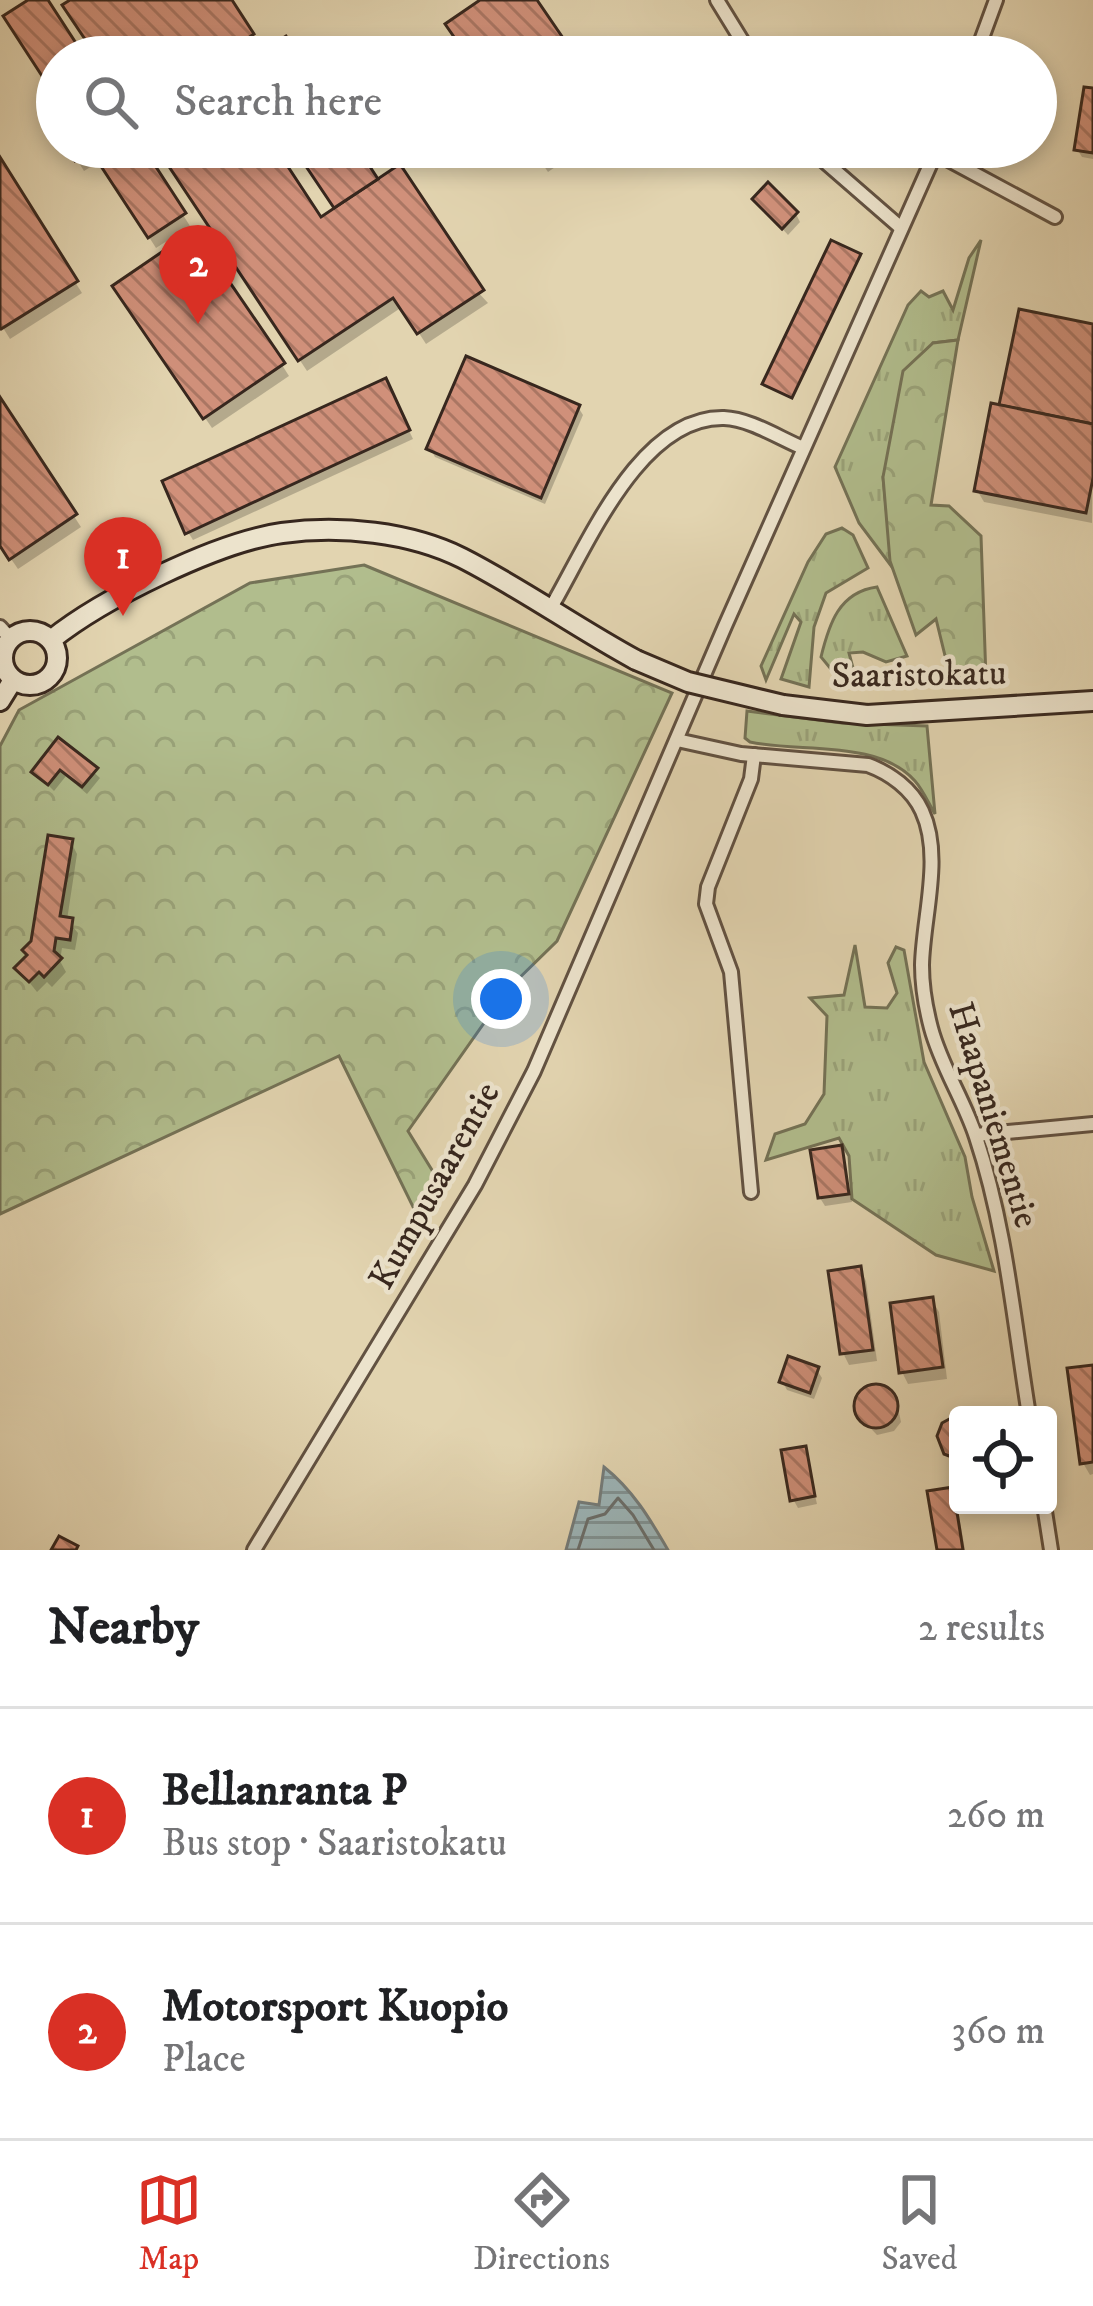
<!DOCTYPE html>
<meta charset="utf-8">
<style>
:root{--surface:#fff;--page:#f6f6f6;--text:#202124;--muted:#757577;--line:#e0e0e0;--accent:#d93025}
body{margin:0;font-family:"IM FELL DW Pica",serif;background:var(--page);color:var(--text)}
.controls{position:absolute;right:36px;bottom:36px;display:grid;overflow:hidden;border-radius:12px;box-shadow:0 6px 18px #0003}
.controls button{width:108px;height:108px;display:grid;place-items:center;padding:0;border:0;border-bottom:3px solid var(--line);background:var(--surface);color:var(--text);font:60px sans-serif}
.you{position:absolute;left:501px;top:999px;width:42px;height:42px;margin:-30px;border:9px solid #fff;border-radius:50%;background:#1a73e8;box-shadow:0 0 0 18px #1a73e833}
.badge{display:grid;place-items:center;width:78px;height:78px;border-radius:50%;background:var(--accent);color:#fff;font-size:39px;font-weight:700}
.pin{position:absolute;translate:-50% -99px;filter:drop-shadow(0 3px 6px #0008)}
.pin::after{content:'';position:absolute;top:63px;width:42px;height:36px;background:inherit;clip-path:polygon(0 0,100% 0,50% 100%)}
.list{margin:0;padding:0;list-style:none}
h2{display:flex;justify-content:space-between;align-items:center;height:156px;margin:0;padding:0 48px;font-size:51px}
h2 small{font-size:39px;font-weight:400;color:var(--muted)}
.list li{display:grid;grid-template-columns:78px 1fr auto;gap:36px;align-items:center;box-sizing:border-box;height:216px;padding:0 48px;border-top:3px solid var(--line)}
.list b{display:block;font-size:45px;white-space:nowrap}
.list p{margin:0;font-size:39px;white-space:nowrap;color:var(--muted)}
.list em{font-size:39px;font-style:normal;color:var(--muted)}
.icon{flex:none;width:66px;height:66px;fill:none;stroke:currentColor;stroke-width:2;stroke-linecap:round;stroke-linejoin:round}
.map{position:relative;flex:none;width:1093px;height:1550px;overflow:hidden}
.search{position:absolute;background:var(--surface);box-shadow:0 6px 18px #0003;left:36px;right:36px;top:36px;height:132px;display:flex;align-items:center;gap:30px;box-sizing:border-box;padding:0 42px;border-radius:66px;color:var(--muted);font-size:45px}
.sheet{height:588px;background:var(--surface)}
nav{display:flex;justify-content:space-around;align-items:center;box-sizing:border-box;height:168px;border-top:3px solid var(--line);background:var(--surface);font-size:33px;color:var(--muted)}
nav a{display:grid;justify-items:center;gap:6px}
nav .on{color:var(--accent)}
.map>svg:first-child{display:block}
.grass{fill:url(#grass-tufts);stroke:#747256;stroke-width:3}
.forest{fill:url(#forest-crowns);stroke:#747256;stroke-width:3}
.water{fill:url(#water-rules);stroke:#747c7a;stroke-width:3}
.shadow{fill:#0003}
.lines{fill:none;stroke-linecap:round;stroke-linejoin:round}
.shore{stroke:#6a6e6b;stroke-width:3}
.building{fill:url(#building-back-hatch);stroke:#37271e;stroke-width:3}
.street-casing{stroke:#625242;stroke-width:18}
.secondary-casing{stroke:#37271e;stroke-width:24}
.street{stroke:#ece3cc;stroke-width:12}
.secondary{stroke:#ece3cc;stroke-width:18}
.secondary-bridge-casing{stroke:#37271e;stroke-width:24;stroke-linecap:butt}
.secondary-bridge{stroke:#ece3cc;stroke-width:18}
.labels{text-anchor:middle;dominant-baseline:central;stroke-width:9;stroke-linejoin:round;paint-order:stroke}
.street-label{font-size:36px;fill:#37271e;stroke:#ece3cc}
</style>
<div class="map">
<svg width="1093" height="1550" viewBox="0 0 1093 1550">
<defs>
<pattern id="grass-tufts" width="24" height="20" patternUnits="userSpaceOnUse" patternTransform="scale(3)"><rect width="24" height="20" fill="#b1bd8d"/><path d="M3 7l-1-3M5 7V3M7 7l1-3M15 17l-1-3M17 17v-4M19 17l1-3" fill="none" stroke="#99a279"/></pattern>
<pattern id="forest-crowns" width="20" height="18" patternUnits="userSpaceOnUse" patternTransform="scale(3)"><rect width="20" height="18" fill="#b1bd8d"/><path d="M2 6a3 3 0 1 1 6 0M12 15a3 3 0 1 1 6 0" fill="none" stroke="#99a279"/></pattern>
<pattern id="water-rules" width="6" height="5" patternUnits="userSpaceOnUse" patternTransform="scale(3)"><rect width="6" height="5" fill="#9cb5b8"/><path d="M0 2.5h6" fill="none" stroke="#809395"/></pattern>
<pattern id="building-back-hatch" width="6" height="6" patternUnits="userSpaceOnUse" patternTransform="scale(3)"><rect width="6" height="6" fill="#d0907a"/><path d="M-1 5l2 2M0 0l6 6M5-1l2 2" fill="none" stroke="#aa7663"/></pattern>
</defs>
<rect width="100%" height="100%" fill="#e2d4b0"/>
<filter id="stains"><feTurbulence type="fractalNoise" baseFrequency=".00167" numOctaves="4"/><feColorMatrix values="0 0 0 0 .2 0 0 0 0 .09 0 0 0 0 .02 0 0 0 .5 -.17"/></filter>
<radialGradient id="worn" r=".72"><stop offset=".6" stop-color="#630" stop-opacity="0"/><stop offset="1" stop-color="#630" stop-opacity=".3"/></radialGradient>
<!-- grass -->
<g class="grass">
<path d="M981 240 958 340 933 343 883 477 892 567 859 523 835 467 908 305 921 291 929 297 943 291 953 310 969 258Z"/>
<path d="M842 528 853 535 868 568 826 593 814 627 809 687 781 679 801 622 794 614 766 680 761 666 808 562 826 534Z"/>
<path d="M877 587 907 656 886 662 863 652 849 653 853 668 839 679 821 657C829 624 839 592 877 587Z"/>
<path d="M747 711 842 723 927 726 935 814C929 804 923 790 915 781 878 739 799 753 750 742L745 738Z"/>
<path d="M855 945 865 1007 887 1008 897 993 888 963 896 947 904 950 924 1062 965 1157 972 1197 994 1271 936 1255 852 1199 849 1156 839 1138 766 1160 775 1134 805 1124 824 1094 827 1016 810 998 844 995Z"/>
</g>
<!-- forest -->
<g class="forest">
<path d="M958 340 931 505 949 506 981 536 986 679 950 676 936 619 916 635 890 561 883 477 903 371 933 343Z"/>
<path d="M364 565 672 693 557 941 508 989 408 1131 443 1188 419 1219 339 1056 0 1214V746L19 710 250 583Z"/>
</g>
<!-- water -->
<path class="water" d="M604 1467C633 1490 650 1519 668 1550H566L579 1502 599 1505Z"/>
<!-- shadow -->
<g class="shadow">
<path d="M75 0H228L258 46 242 57H99Z"/>
<path d="M1093 91V159L1082 157 1077 149Z"/>
<path d="M69 147H140L190 226 156 248 100 161 84 171Z"/>
<path d="M159 147H272L321 221 337 210 296 147H354L377 183 488 303 426 344 402 307 307 371Z"/>
<path d="M531 147H584L548 172Z"/>
<path d="M0 163 82 293 10 339 0 323Z"/>
<path d="M755 199 796 214 800 222 788 235Z"/>
<path d="M123 298 282 365 289 376 212 428Z"/>
<path d="M1093 328 1092 523 984 502 977 490 1001 408Z"/>
<path d="M390 390 413 439 193 540 188 532Z"/>
<path d="M0 403 81 527 18 569 0 543Z"/>
<path d="M578 407 583 415 545 504 435 457 430 448Z"/>
<path d="M59 741 100 778 87 794 66 776 54 791 35 772Z"/>
<path d="M71 842 77 854 67 920 78 933 75 950 62 948 60 961 66 972 52 987 47 982 37 992 18 968 29 957Z"/>
<path d="M840 1148 852 1202 825 1206 820 1198Z"/>
<path d="M860 1269 866 1281 877 1361 849 1365 843 1353Z"/>
<path d="M932 1300 939 1312 947 1379 908 1384 902 1372Z"/>
<path d="M1093 1368V1474L1090 1475 1083 1463Z"/>
<path d="M817 1370 822 1378 814 1399 787 1390 782 1381Z"/>
<path d="M874 1387 892 1394 897 1403 901 1422 894 1431 877 1435 861 1418 857 1405 862 1393Z"/>
<path d="M804 1449 817 1504 798 1508 793 1499Z"/>
<path d="M952 1490 956 1498 965 1550H940Z"/>
</g>
<g class="lines">
<!-- shore -->
<path class="shore" d="M578 1550 588 1519 605 1514 618 1498 633 1515 654 1550"/>
</g>
<!-- building -->
<g class="building">
<path d="M28 0H48L85 57H57V99L3 16Z"/>
<path d="M70 0H232L254 34 219 57H97L62 5Z"/>
<path d="M480 0H537L576 57H468L445 24Z"/>
<path d="M286 36 300 57H254Z"/>
<path d="M1084 87 1093 88V153L1074 150Z"/>
<path d="M66 147H143L186 213 148 238 91 151 75 161Z"/>
<path d="M156 147H275L321 217 400 164 484 290 417 334 393 298 298 361Z"/>
<path d="M293 147H357L378 179 334 208Z"/>
<path d="M529 147H561L539 162Z"/>
<path d="M0 157 78 281 1 329 0 328Z"/>
<path d="M768 182 798 212 782 229 752 199Z"/>
<path d="M194 230 285 363 203 419 112 286Z"/>
<path d="M831 240 861 254 792 398 762 384Z"/>
<path d="M1019 309 1093 324V424L999 405Z"/>
<path d="M466 356 580 405 541 498 426 449Z"/>
<path d="M386 378 410 430 185 534 162 481Z"/>
<path d="M0 397 77 514 9 560 0 546Z"/>
<path d="M991 403 1093 424V478L1086 513 974 491Z"/>
<path d="M58 737 98 768 82 787 60 770 48 785 31 772Z"/>
<path d="M48 835 73 839 60 916 73 918 70 940 56 938 54 951 62 958 44 977 39 972 29 982 14 968 27 955 22 950 31 941Z"/>
<path d="M842 1145 849 1194 818 1198 810 1150Z"/>
<path d="M861 1266 873 1350 840 1354 828 1271Z"/>
<path d="M933 1297 943 1367 899 1373 890 1303Z"/>
<path d="M788 1356 819 1367 810 1393 779 1382Z"/>
<path d="M1093 1365V1462L1080 1464 1067 1368Z"/>
<circle cx="876" cy="1406" r="22"/>
<path d="M955 1416H958L957 1459 944 1454 937 1436 942 1423Z"/>
<path d="M806 1446 815 1496 790 1501 781 1450Z"/>
<path d="M953 1487 963 1550H937L927 1491Z"/>
<path d="M59 1536 78 1546 76 1550H51Z"/>
</g>
<g class="lines">
<!-- street casing -->
<g class="street-casing">
<g id="street">
<path d="M717 0 752 57"/>
<path d="M975 57 996 0"/>
<path d="M808 147 900 227"/>
<path d="M936 153 1055 217"/>
<path d="M549 611C587 547 639 416 724 418 750 419 779 438 803 448"/>
<path d="M0 627 11 639"/>
<path d="M677 740 741 754 868 765C890 773 912 789 922 811 943 856 923 917 922 965 922 984 926 1009 931 1028 941 1066 964 1100 976 1137 1006 1227 1014 1323 1029 1415"/>
<path d="M976 1135 1093 1124"/>
<path d="M751 1192 731 972 706 904 708 887 751 779 754 755"/>
<path d="M1044 1505 1051 1550"/>
<path d="M254 1550 475 1185 534 1071 725 626 938 147"/>
</g>
</g>
<!-- secondary casing -->
<g class="secondary-casing">
<g id="secondary">
<circle cx="30" cy="658" r="27"/>
<path d="M51 640C102 599 217 542 282 533 340 525 410 532 462 558 521 588 577 628 636 660"/>
<path d="M0 701 13 680"/>
<path d="M783 705 867 715 1093 701"/>
</g>
</g>
<!-- street -->
<use href="#street" class="street"/>
<!-- secondary -->
<use href="#secondary" class="secondary"/>
<!-- secondary-bridge casing -->
<g class="secondary-bridge-casing">
<path id="secondary-bridge" d="M636 660 688 682 783 705"/>
</g>
<!-- secondary-bridge -->
<use href="#secondary-bridge" class="secondary-bridge"/>
</g>
<g class="labels">
<!-- street labels -->
<g class="street-label">
<text transform="translate(919 675) rotate(-1)">Saaristokatu</text>
<text transform="translate(993 1115) rotate(73)">Haapaniementie</text>
<text transform="translate(435 1186) rotate(-61)">Kumpusaarentie</text>
</g>
</g>
<rect width="100%" height="100%" filter="url(#stains)"/>
<rect width="100%" height="100%" fill="url(#worn)"/>
</svg>
<div class="controls">
<button><svg class="icon" aria-label="locate" viewBox="0 0 24 24"><circle cx="12" cy="12" r="6"/><path d="M12 2v4M12 18v4M2 12h4M18 12h4"/></svg></button>
</div>
<div class="you"></div>
<div class="pin badge" style="left:123px;top:616px">1</div>
<div class="pin badge" style="left:198px;top:324px">2</div>
<div class="search"><svg class="icon" aria-label="search" viewBox="0 0 24 24"><circle cx="10" cy="10" r="6"/><path d="M15 15l6 6"/></svg>Search here</div>
</div>
<section class="sheet">
<h2>Nearby<small>2 results</small></h2>
<ul class="list">
<li><span class="badge">1</span><div><b>Bellanranta P</b><p>Bus stop · Saaristokatu</p></div><em>260 m</em></li>
<li><span class="badge">2</span><div><b>Motorsport Kuopio</b><p>Place</p></div><em>360 m</em></li>
</ul>
</section>
<nav>
<a class="on"><svg class="icon" aria-label="map" viewBox="0 0 24 24"><path d="M3 6l6-2 6 2 6-2v14l-6 2-6-2-6 2zM9 4v14M15 6v14"/></svg>Map</a>
<a><svg class="icon" aria-label="directions" viewBox="0 0 24 24"><path d="M12 3l9 9-9 9-9-9zM9 14v-3h6M13 9l2 2-2 2"/></svg>Directions</a>
<a><svg class="icon" aria-label="saved" viewBox="0 0 24 24"><path d="M7 4h10v16l-5-4-5 4z"/></svg>Saved</a>
</nav>
